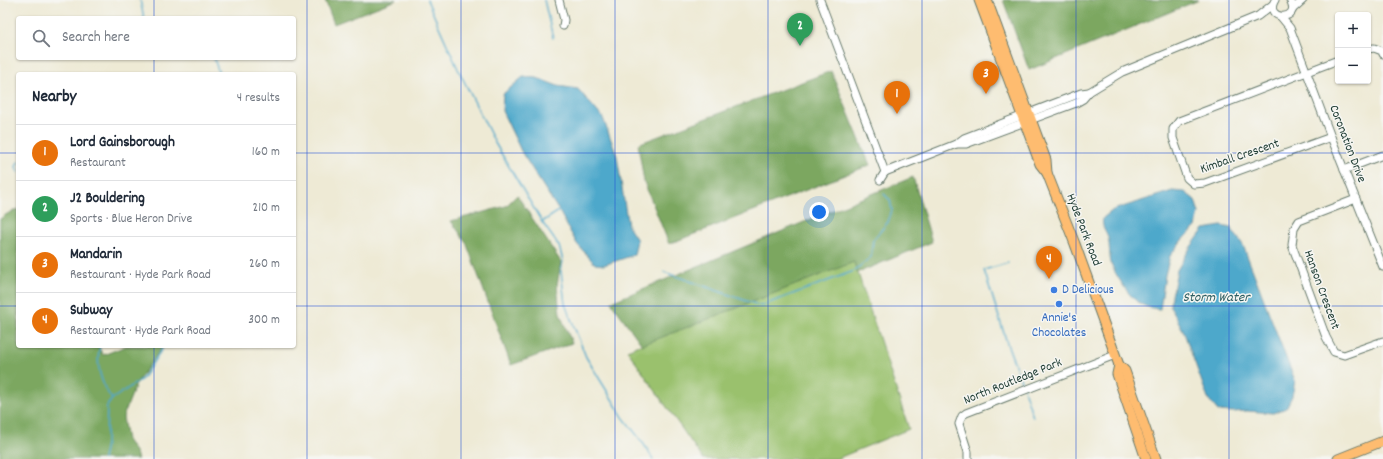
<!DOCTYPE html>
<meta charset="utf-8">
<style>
:root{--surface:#fff;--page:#f6f6f7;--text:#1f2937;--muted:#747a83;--line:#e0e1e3;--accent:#1a73e8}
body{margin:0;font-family:Dekko,sans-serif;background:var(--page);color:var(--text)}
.controls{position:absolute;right:12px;top:12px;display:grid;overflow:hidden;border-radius:4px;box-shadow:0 1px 3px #0004}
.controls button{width:36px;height:36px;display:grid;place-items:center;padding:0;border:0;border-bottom:1px solid var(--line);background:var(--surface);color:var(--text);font:20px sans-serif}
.you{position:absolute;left:819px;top:212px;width:14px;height:14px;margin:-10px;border:3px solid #fff;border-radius:50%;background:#1a73e8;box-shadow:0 0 0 6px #1a73e833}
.badge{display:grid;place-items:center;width:26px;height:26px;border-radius:50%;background:var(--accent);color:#fff;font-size:13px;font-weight:700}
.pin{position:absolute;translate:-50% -33px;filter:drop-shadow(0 1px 2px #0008)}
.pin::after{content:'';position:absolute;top:21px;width:14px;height:12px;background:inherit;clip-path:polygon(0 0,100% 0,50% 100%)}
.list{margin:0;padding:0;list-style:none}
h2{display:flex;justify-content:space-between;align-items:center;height:52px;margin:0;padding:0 16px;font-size:17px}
h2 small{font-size:13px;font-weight:400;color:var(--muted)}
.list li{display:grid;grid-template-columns:26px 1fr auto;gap:12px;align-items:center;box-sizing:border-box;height:56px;padding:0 16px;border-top:1px solid var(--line)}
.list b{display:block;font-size:15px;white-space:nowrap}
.list p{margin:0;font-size:13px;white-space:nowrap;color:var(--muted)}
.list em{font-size:13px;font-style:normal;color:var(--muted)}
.icon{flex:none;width:22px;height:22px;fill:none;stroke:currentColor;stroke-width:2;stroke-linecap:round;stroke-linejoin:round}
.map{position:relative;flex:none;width:1383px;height:459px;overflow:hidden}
.search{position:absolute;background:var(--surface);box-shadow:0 1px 3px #0004;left:16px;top:16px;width:280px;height:44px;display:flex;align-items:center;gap:10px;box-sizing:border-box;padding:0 14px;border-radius:4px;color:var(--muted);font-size:15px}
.panel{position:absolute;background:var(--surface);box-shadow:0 1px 3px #0004;left:16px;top:72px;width:280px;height:276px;border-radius:4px}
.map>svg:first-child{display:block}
.green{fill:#9ac16d;stroke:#5c7f50}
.forest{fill:#7ba760;stroke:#4d724a}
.water{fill:#4da8cb;stroke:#367280}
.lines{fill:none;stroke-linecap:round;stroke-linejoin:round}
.stream{stroke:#4da8cb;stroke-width:1.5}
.minor-casing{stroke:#677a6c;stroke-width:9}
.major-casing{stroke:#677a6c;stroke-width:11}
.minor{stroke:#fff;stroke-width:7}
.major{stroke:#febc70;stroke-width:9}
.grid{fill:none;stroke:#1d4ed8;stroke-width:1;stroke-opacity:0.55}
.shop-dot{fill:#3f7fe0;stroke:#f6f6f2;stroke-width:1.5}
.labels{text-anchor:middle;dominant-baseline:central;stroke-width:3;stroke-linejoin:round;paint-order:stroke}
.street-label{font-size:13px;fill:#1f3d34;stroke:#f6f6f2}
.shop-label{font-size:13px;fill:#366cbe;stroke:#f6f6f2;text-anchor:start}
.water-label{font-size:14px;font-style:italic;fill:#2d5d61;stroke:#f6f6f2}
</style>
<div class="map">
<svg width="1383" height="459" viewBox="0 0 1383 459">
<rect width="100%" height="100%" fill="#f6f6f2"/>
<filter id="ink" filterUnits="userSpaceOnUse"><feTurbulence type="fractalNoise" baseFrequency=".025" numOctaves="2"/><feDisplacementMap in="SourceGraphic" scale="8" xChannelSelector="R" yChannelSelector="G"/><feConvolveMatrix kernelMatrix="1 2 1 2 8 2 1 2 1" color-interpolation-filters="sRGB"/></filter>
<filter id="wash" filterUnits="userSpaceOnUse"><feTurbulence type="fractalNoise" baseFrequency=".012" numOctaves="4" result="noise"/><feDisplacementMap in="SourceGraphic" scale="16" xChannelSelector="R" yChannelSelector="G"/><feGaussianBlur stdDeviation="0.9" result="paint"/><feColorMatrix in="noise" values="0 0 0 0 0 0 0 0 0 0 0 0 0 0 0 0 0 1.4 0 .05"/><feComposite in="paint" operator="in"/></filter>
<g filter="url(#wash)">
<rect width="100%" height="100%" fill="#eeead5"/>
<!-- green -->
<path class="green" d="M854 261 909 429 836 459H703L627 350Z"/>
<!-- forest -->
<g class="forest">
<path d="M325 0H396L334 24Z"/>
<path d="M1003 0H1199L1029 70Z"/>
<path d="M831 71 870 165 669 244 644 182 638 144Z"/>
<path d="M913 177 932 242 857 273 854 262 642 345 611 302Z"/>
<path d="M517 195 561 262 557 285 560 314 572 343 511 365 466 242 451 221 506 206Z"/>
<path d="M18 209V346H98L103 355 126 346H163L136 384 123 417 127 440 136 453 138 459H0V219L7 214Z"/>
</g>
<!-- water -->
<g class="water">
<path d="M523 77 537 78 558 86 578 89 603 118 617 156 628 226 637 240 634 255 604 265 595 264 577 244 559 211 522 153 502 111 503 94Z"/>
<path d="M1172 191 1185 192 1195 200 1199 213 1196 227 1182 240 1170 256 1165 275 1160 309C1140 308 1131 298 1121 282 1117 276 1113 269 1111 263 1109 255 1110 246 1108 238 1106 229 1101 228 1103 218L1113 210Z"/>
<path d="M1221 226 1231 228 1243 245 1295 381 1292 396 1286 408 1273 413 1247 411 1233 412 1218 411 1208 399 1183 330 1170 306 1177 270 1190 248 1204 229Z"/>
</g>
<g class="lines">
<!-- stream -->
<g class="stream">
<path d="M140 0 144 18"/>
<path d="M427 0 458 69 495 143 542 222 559 246 563 261 561 271 565 304 586 357 623 417 643 443 653 459"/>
<path d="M544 0 553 38"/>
<path d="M214 58 219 74"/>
<path d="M18 162 16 167 18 172"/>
<path d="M542 222 559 211"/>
<path d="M1008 263 984 270 1008 346 1024 389"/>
<path d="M664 272 761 306 854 271 871 257 873 240 888 222 892 210 890 200 884 194"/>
<path d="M100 346C95 364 101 384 112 399"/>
<path d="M1025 392 1033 417"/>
<path d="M103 459 106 444 107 406 112 399 142 379 164 346"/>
</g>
</g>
</g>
<g filter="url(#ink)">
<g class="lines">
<!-- minor casing -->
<g class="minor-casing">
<g id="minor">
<path d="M559 0 564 20 563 26"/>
<path d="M820 0 885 172"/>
<path d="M1275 0C1262 21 1303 22 1290 0"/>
<path d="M1293 9 1303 0"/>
<path d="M1281 17 1290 28 1331 137 1383 267"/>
<path d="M1368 49 1374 48 1382 51 1383 54"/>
<path d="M1331 137 1205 183 1194 184 1187 178 1173 138V129L1179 121 1338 60"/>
<path d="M956 144H966L1076 103 1083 99 1089 92 1122 72 1258 16 1272 5"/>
<path d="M1344 170 1383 155"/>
<path d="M885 172 956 144 964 138 1081 93 1089 92"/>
<path d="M880 180 885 172"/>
<path d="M1356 199 1299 221 1294 229 1292 245 1326 337 1334 352 1344 355 1383 341"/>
<path d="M968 459V452L959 424 962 416 966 413 1115 355"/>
</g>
</g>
<!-- major casing -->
<g class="major-casing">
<g id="major">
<path d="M979 0 1040 164 1047 173 1075 244 1119 365 1125 371 1156 459"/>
<path d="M987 0 1046 160 1047 173"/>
<path d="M1119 365 1117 374 1146 459"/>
<path d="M1338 459 1383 441"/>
</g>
</g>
<!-- minor -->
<use href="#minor" class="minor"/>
<!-- major -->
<use href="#major" class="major"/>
</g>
</g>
<!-- grid -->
<path class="grid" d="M154 0V18M307 0V459M461 0V459M615 0V459M768 0V459M922 0V459M1076 0V459M1229 0V459M154 58V74M0 153H18M294 153H1383M0 306H18M294 306H1383M154 346V459"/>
<!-- markers -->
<g class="shop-dot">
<circle cx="1054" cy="290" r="4"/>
<circle cx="1059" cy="304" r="4"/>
</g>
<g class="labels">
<!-- street labels -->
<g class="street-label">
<text transform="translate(1347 144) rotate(69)">Coronation Drive</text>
<text transform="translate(1240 157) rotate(-19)">Kimball Crescent</text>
<text transform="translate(1083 230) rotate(69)">Hyde Park Road</text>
<text transform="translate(1321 290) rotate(70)">Hanson Crescent</text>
<text transform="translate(1013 382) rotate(-22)">North Routledge Park</text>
</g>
<!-- shop labels -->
<g class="shop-label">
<text x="1062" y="290">D Delicious</text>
<text x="1059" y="318" text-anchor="middle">Annie's<tspan x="1059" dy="15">Chocolates</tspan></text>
</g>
<!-- water labels -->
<g class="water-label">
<text x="1216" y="298">Storm Water</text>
</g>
</g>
</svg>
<div class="controls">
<button>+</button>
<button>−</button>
</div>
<div class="you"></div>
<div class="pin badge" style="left:897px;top:114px;background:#e8710a">1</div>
<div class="pin badge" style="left:800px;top:46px;background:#2e9e5b">2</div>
<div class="pin badge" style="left:986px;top:94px;background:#e8710a">3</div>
<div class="pin badge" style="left:1049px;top:279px;background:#e8710a">4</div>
<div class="search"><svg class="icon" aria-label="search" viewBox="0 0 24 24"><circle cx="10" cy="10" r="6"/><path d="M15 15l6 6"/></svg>Search here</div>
<section class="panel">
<h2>Nearby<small>4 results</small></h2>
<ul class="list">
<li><span class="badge" style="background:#e8710a">1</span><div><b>Lord Gainsborough</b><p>Restaurant</p></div><em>160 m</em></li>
<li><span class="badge" style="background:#2e9e5b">2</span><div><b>J2 Bouldering</b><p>Sports · Blue Heron Drive</p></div><em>210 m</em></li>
<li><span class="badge" style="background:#e8710a">3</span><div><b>Mandarin</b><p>Restaurant · Hyde Park Road</p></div><em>260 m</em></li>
<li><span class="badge" style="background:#e8710a">4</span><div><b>Subway</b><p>Restaurant · Hyde Park Road</p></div><em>300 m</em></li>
</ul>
</section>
</div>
